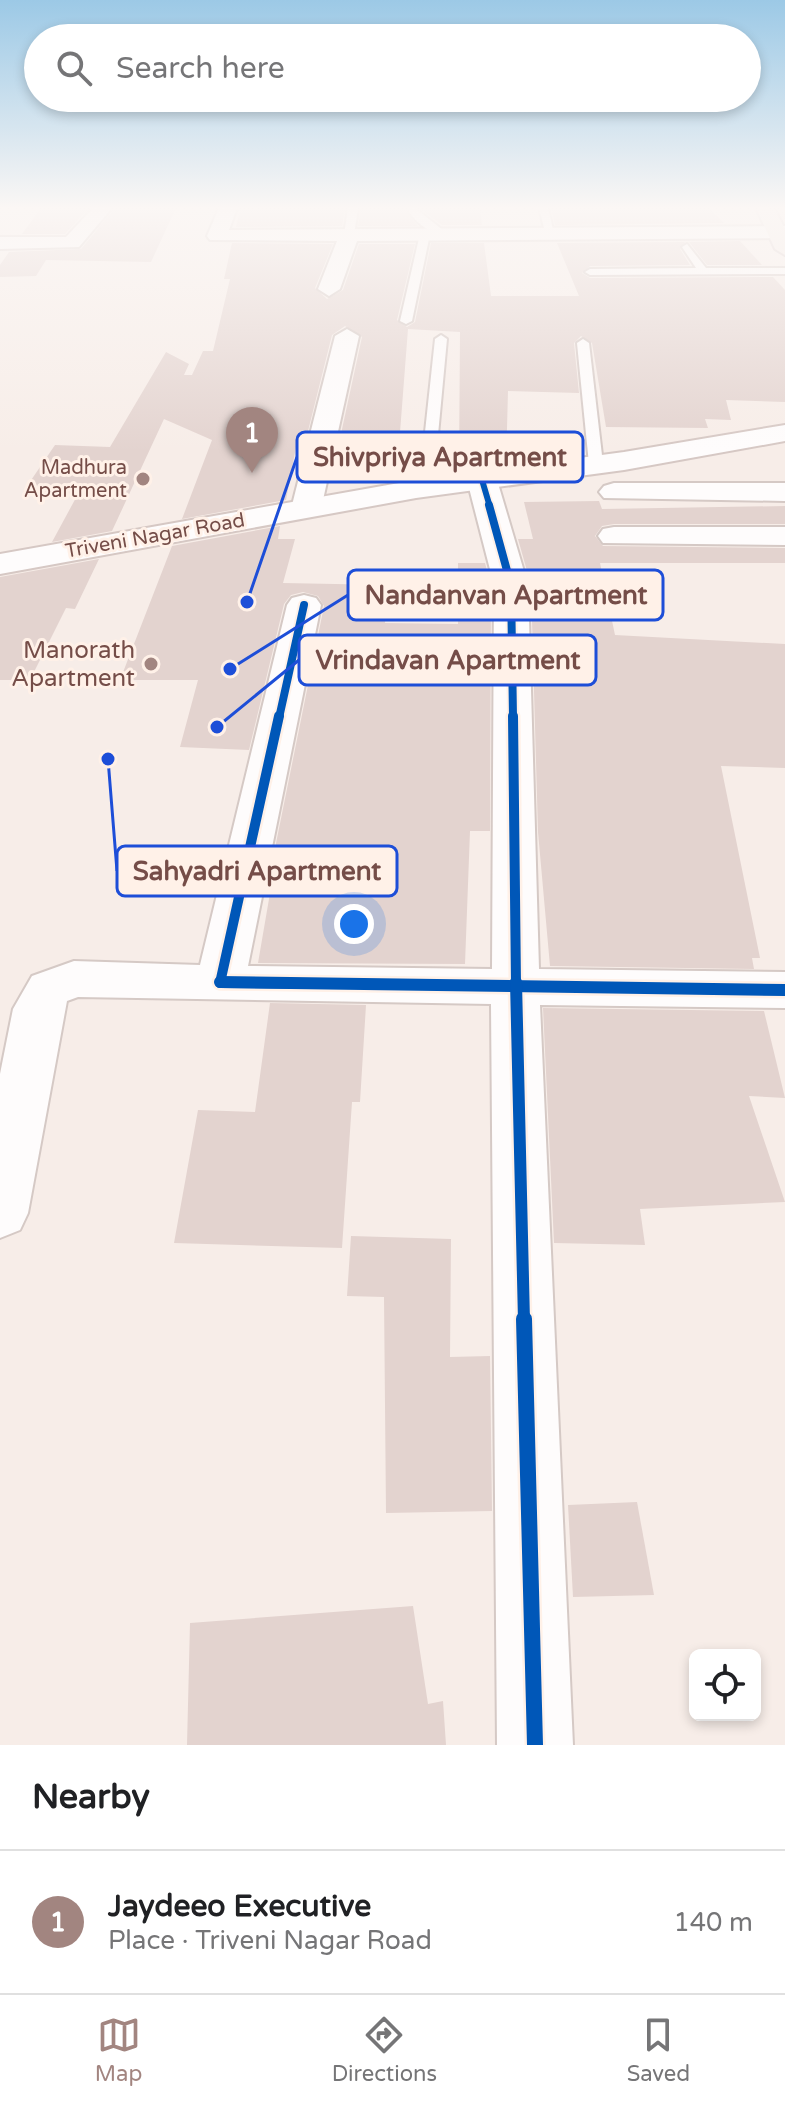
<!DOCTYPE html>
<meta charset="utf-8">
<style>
:root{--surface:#fff;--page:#f2f2f2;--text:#202124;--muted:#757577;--line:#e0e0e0;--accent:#a28580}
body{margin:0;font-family:"Varela Round",sans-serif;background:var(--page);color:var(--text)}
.controls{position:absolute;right:24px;bottom:24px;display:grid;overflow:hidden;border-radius:12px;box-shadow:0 4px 12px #0003}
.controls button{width:72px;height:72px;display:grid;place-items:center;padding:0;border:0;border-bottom:2px solid var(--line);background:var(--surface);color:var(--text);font:40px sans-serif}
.you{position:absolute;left:354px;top:924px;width:28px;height:28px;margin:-20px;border:6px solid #fff;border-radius:50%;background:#1a73e8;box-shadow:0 0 0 12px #1a73e833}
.badge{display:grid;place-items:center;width:52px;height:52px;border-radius:50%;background:var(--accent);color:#fff;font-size:26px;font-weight:700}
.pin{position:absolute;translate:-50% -66px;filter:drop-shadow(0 2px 4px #0008)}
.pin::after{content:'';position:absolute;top:42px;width:28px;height:24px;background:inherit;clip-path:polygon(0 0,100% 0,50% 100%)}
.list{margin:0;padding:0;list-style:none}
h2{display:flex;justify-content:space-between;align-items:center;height:104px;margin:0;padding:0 32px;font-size:34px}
h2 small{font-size:26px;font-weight:400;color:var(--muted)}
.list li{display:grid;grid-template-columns:52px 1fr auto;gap:24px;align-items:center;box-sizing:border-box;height:144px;padding:0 32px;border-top:2px solid var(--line)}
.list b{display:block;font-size:30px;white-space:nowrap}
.list p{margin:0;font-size:26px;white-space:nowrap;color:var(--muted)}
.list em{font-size:26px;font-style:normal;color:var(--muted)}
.icon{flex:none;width:44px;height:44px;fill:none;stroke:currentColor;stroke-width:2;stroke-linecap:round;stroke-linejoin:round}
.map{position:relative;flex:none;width:785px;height:1745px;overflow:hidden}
.search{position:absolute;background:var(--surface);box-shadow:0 4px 12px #0003;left:24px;right:24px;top:24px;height:88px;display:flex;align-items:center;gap:20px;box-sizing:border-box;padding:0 28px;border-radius:44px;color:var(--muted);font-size:30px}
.sheet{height:248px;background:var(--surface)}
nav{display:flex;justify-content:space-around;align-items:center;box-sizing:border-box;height:112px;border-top:2px solid var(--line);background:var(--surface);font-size:22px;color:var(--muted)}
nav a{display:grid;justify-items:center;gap:4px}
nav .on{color:var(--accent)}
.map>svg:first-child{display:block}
.building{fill:#e3d3cf}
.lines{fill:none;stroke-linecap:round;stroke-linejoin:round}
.lane-casing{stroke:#d5c9c5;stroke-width:4}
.street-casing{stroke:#d5c9c5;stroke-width:4}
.secondary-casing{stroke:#d6c8c4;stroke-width:4}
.primary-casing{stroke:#d5c7c5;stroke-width:4}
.lane{fill:#fefcfc;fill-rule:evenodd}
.street{fill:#fefcfc;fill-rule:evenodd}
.secondary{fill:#fefcfc;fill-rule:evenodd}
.primary{fill:#f3eae4;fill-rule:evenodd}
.cycleway-far4-casing{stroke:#fff1e8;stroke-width:9}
.cycleway-far3-casing{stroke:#fff1e8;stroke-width:12}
.cycleway-far2-casing{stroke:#fff1e8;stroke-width:15}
.cycleway-far1-casing{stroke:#fff1e8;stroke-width:17}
.cycleway-casing{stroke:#fff1e8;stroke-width:21}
.cycleway-far4{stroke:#0057b8;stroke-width:6}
.cycleway-far3{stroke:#0057b8;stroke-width:8}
.cycleway-far2{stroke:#0057b8;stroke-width:10}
.cycleway-far1{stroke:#0057b8;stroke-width:12}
.cycleway{stroke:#0057b8;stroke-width:16}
.poi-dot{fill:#a28580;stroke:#fff1e8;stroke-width:3}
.labels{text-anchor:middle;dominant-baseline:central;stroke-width:6;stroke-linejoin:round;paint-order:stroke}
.far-poi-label{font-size:20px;fill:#754d48;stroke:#fff1e8;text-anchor:end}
.far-street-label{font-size:20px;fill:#754d48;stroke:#fff1e8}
.poi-label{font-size:24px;fill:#754d48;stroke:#fff1e8;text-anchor:end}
.leader{fill:none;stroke:#1d4ed8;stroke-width:3}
.callout-dot{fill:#1d4ed8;stroke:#fff1e8;stroke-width:3}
.callout{fill:#fff1e8;stroke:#1d4ed8;stroke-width:3}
.callout-label{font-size:26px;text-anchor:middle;font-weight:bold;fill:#754d48}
</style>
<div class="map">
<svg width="785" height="1745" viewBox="0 0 785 1745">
<rect width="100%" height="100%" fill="#f7ede8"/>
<!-- building -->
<g class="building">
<path d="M41 208H89L65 234H22Z"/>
<path d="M115 208H176L151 262 46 260 36 276 0 277V265L9 252 81 249Z"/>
<path d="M241 208H345L342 226 236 227Z"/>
<path d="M361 208H404L418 226H358Z"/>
<path d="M419 208H480L482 225H442Z"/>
<path d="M551 208H709L724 223 555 225Z"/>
<path d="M740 241 762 265H707L689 242Z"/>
<path d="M685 242 680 249 690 265 590 266 582 273 590 278 773 277 785 290V402L726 400 731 420 705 419 708 428 606 427 592 343 581 336 574 343 579 393 508 391 506 465 459 467 460 332 408 329 399 445 339 443 362 337 345 326 332 335 304 447H296L286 500 182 519 212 440 164 419 112 531 52 542 78 494 23 492 55 445 110 447 166 352 189 364 184 375H192L203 351H213L230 279H224L232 243 333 244 315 288 327 299 343 290 359 244H415L397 320 407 327 415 322 431 243H484L491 296H579L557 243Z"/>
<path d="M599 501 602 509 785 506V524H614L602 526 595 536 603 546 785 548V563H600L615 635 785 644V768L721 766 760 958H752L754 969 550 966 538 832 531 585 518 539H533L524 502Z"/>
<path d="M280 526 278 539H295L283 583 388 585 385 623 458 624V563H485L491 585 490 831H470L465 964 258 963 275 864 272 863 324 606 318 596 303 592 291 595 284 604 249 750 180 747 198 680H120L172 546Z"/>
<path d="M99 559 75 609 66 608 30 680H0V577Z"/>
<path d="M270 1003 366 1005 360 1102H352L342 1248 174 1243 198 1110 255 1112Z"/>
<path d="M543 1008 764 1011 785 1098 749 1096 785 1202 640 1209 645 1245 554 1243Z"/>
<path d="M351 1236 451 1239 450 1357 490 1356 492 1511 386 1513 384 1297 347 1296Z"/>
<path d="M637 1502 654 1595 573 1597 568 1505Z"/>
<path d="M413 1606 428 1704 443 1701 446 1745H187L190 1623Z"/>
</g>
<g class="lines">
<!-- lane casing -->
<g class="lane-casing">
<g id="lane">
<path d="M348 208H358L354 235 349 238 344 235Z"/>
<path d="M407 208H415L444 231V235C430 235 412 219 407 208Z"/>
<path d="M539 208H548L554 234 545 232Z"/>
<path d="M425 231 430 234 412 321 406 324 400 321 420 234Z"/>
<path d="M687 244 706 268H785V274L590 275 585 272 590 269 696 268 682 247Z"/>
<path d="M441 335 447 339 433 488 426 492 419 488 435 339Z"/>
<path d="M583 339 589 343 603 464 596 468 589 464 577 343Z"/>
</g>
</g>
<!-- street casing -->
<g class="street-casing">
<g id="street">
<path d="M93 208H112L79 247 0 249V237H66Z"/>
<path d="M219 208H237L229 230 785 226V238L357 241 340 289 329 296 318 289 337 241 210 240 207 236Z"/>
<path d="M347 329 359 336 321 509 317 515H295L291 509 335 336Z"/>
<path d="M482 471 492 474 497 480 528 585 539 969 785 972V1008L540 1005 573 1745H497L491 1004 78 997 67 1001 28 1213 20 1230 0 1238V1074L13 1009 32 976 74 961 200 965 287 605 292 598 304 595 316 598 321 605 248 966 492 969 494 585 467 480 472 474Z"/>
<path d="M614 483H785V501L604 498 599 492 604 486Z"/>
<path d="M614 527H785V545L603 543 598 536 603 529Z"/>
</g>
</g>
<!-- secondary casing -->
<g class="secondary-casing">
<path id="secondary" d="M785 425V441L624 470 416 498 0 574V554L416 480 624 452Z"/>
</g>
<!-- primary casing -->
<g class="primary-casing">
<path id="primary" d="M756 208H774L785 229V255L775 249Z"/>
</g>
<!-- lane -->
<use href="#lane" class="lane"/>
<!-- street -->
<use href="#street" class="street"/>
<!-- secondary -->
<use href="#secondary" class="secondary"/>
<!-- primary -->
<use href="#primary" class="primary"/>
<!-- cycleway-far4 casing -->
<g class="cycleway-far4-casing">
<path id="cycleway-far4" d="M482 480 490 507"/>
</g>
<!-- cycleway-far3 casing -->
<g class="cycleway-far3-casing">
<g id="cycleway-far3">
<path d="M489 505 511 585 513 718"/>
<path d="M279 718 304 605"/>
</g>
</g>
<!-- cycleway-far2 casing -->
<g class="cycleway-far2-casing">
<g id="cycleway-far2">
<path d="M279 716 220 983 335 984"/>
<path d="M513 716 516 984"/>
</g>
</g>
<!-- cycleway-far1 casing -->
<g class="cycleway-far1-casing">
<g id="cycleway-far1">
<path d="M220 982 785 990"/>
<path d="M516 982 524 1321"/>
</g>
</g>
<!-- cycleway casing -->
<g class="cycleway-casing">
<path id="cycleway" d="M524 1319 535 1745"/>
</g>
<!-- cycleway-far4 -->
<use href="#cycleway-far4" class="cycleway-far4"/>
<!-- cycleway-far3 -->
<use href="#cycleway-far3" class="cycleway-far3"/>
<!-- cycleway-far2 -->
<use href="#cycleway-far2" class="cycleway-far2"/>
<!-- cycleway-far1 -->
<use href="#cycleway-far1" class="cycleway-far1"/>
<!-- cycleway -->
<use href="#cycleway" class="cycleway"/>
</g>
<!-- sky -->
<linearGradient id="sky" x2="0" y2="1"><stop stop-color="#9cc9e6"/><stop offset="0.46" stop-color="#fbf7f5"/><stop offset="1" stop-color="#fbf7f5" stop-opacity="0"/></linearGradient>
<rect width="785" height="452" fill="url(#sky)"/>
<!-- markers -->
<g class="poi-dot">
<circle cx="143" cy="479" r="8"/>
<circle cx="151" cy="664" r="8"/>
</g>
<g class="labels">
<!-- far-poi labels -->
<g class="far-poi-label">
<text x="127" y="468">Madhura<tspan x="127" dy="23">Apartment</tspan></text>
</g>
<!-- far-street labels -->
<g class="far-street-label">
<text transform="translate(155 536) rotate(-10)">Triveni Nagar Road</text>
</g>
<!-- poi labels -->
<g class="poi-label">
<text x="135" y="650">Manorath<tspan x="135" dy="28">Apartment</tspan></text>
</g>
</g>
<!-- callouts -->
<path class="leader" d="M247 602L297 457M230 669L348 595M217 727L299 660M108 759L117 871"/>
<g class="callout-dot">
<circle cx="247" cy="602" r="8"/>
<circle cx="230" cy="669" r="8"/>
<circle cx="217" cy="727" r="8"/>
<circle cx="108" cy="759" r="8"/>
</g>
<g class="callout">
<rect x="297" y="432" width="286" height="50" rx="8"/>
<rect x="348" y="570" width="315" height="50" rx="8"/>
<rect x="299" y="635" width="297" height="50" rx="8"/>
<rect x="117" y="846" width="280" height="50" rx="8"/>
</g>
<g class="callout-label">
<text x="440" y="466">Shivpriya Apartment</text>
<text x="506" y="604">Nandanvan Apartment</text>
<text x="448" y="669">Vrindavan Apartment</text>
<text x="257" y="880">Sahyadri Apartment</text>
</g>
</svg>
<div class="controls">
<button><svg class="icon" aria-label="locate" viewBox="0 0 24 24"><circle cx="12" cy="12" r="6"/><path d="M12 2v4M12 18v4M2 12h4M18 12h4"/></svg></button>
</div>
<div class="you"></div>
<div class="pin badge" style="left:252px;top:473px">1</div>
<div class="search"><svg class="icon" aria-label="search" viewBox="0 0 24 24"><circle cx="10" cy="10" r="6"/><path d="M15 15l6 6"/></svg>Search here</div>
</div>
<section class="sheet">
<h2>Nearby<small></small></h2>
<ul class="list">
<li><span class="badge">1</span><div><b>Jaydeeo Executive</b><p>Place · Triveni Nagar Road</p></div><em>140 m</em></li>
</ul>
</section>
<nav>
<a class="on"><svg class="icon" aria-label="map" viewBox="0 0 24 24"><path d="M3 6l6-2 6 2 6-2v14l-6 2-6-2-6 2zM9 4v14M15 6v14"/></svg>Map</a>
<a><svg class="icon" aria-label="directions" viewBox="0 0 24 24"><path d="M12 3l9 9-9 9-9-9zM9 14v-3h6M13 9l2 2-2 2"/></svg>Directions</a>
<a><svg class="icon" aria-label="saved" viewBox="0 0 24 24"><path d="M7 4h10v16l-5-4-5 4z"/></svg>Saved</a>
</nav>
